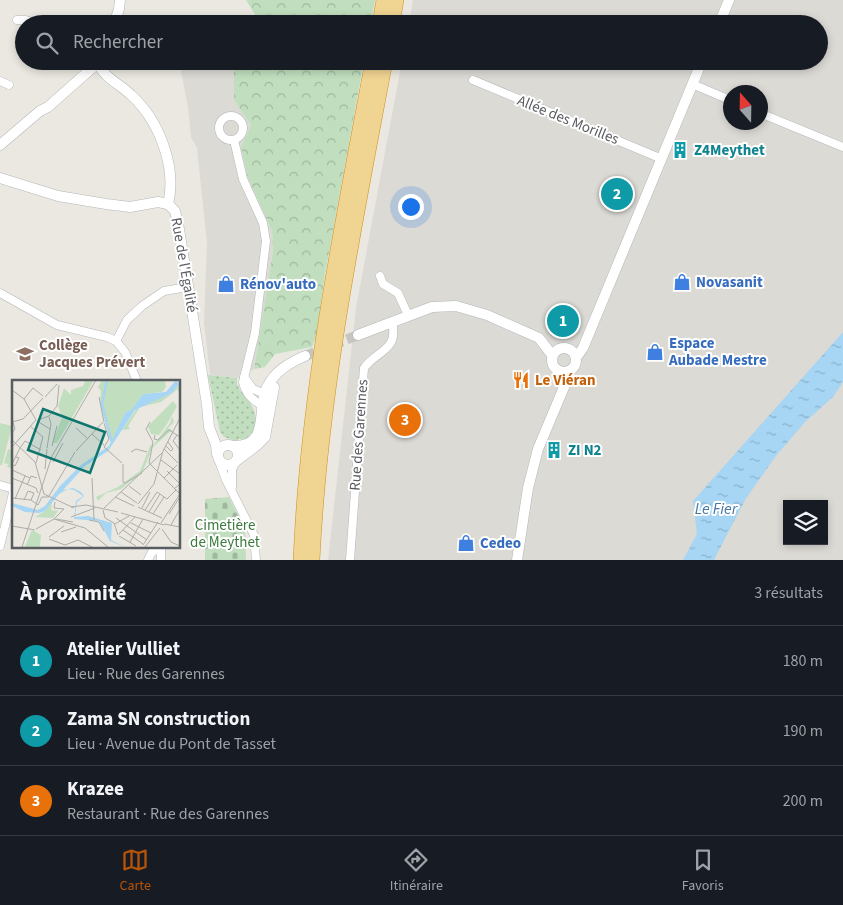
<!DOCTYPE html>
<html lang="fr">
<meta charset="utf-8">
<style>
:root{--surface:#171b24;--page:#20242c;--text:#f1f3f6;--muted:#9ea1a6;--line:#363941;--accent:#b45309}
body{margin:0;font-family:"Source Sans 3",sans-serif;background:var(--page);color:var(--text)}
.controls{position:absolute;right:15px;bottom:15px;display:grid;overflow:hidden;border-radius:0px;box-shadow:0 2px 8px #0003}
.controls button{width:45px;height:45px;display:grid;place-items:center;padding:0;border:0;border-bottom:1px solid var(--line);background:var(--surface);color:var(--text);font:25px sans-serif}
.compass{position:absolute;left:723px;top:85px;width:45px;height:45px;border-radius:50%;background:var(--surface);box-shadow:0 2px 8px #0003;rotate:340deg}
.you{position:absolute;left:410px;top:206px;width:18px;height:18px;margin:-12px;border:4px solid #fff;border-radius:50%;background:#1a73e8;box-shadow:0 0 0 8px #1a73e833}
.badge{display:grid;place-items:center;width:32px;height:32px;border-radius:50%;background:var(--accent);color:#fff;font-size:16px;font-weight:700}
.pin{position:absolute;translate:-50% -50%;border:2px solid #fff;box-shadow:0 1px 5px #0006}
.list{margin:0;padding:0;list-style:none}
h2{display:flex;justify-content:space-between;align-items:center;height:65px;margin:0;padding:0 20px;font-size:21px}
h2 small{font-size:16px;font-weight:400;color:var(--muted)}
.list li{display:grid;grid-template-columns:32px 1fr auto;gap:15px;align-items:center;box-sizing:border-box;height:70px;padding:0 20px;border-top:1px solid var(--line)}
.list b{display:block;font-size:19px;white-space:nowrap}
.list p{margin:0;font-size:16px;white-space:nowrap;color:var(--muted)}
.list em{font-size:16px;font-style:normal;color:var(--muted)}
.icon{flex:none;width:28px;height:28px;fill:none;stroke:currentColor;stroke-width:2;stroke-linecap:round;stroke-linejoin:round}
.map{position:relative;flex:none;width:843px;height:560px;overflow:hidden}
.search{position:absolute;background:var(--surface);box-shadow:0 2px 8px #0003;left:15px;right:15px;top:15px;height:55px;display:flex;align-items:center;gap:12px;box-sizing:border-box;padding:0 18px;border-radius:28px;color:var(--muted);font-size:19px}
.sheet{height:275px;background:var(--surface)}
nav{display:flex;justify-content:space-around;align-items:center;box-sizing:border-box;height:70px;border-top:1px solid var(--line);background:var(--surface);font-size:14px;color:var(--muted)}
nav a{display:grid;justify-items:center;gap:2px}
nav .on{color:var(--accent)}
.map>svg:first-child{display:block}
.industrial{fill:#dcdad5;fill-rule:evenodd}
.green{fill:url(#green-dots)}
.forest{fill:url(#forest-crowns)}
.cemetery{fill:url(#cemetery-stones)}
.pitch{fill:#c1dfbf}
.water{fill:url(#water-ripples)}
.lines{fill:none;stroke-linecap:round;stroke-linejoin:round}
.tertiary-tunnel{stroke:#c6c5c0;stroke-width:10;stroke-dasharray:10 5;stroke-linecap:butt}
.minor-casing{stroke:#b3b6ba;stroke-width:9}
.tertiary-casing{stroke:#b3b6ba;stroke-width:11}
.motorway-casing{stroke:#d18f19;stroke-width:16}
.minor{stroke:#fff;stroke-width:8}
.tertiary{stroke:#fff;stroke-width:10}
.motorway{stroke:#f0d492;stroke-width:15}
.labels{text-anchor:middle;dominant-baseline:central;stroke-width:4;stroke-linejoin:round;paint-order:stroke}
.street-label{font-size:15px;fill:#595c60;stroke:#fff}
.culture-label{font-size:15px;font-weight:bold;fill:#0d838f;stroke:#fff;text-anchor:start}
.shop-label{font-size:15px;font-weight:bold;fill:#366cbe;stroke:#fff;text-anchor:start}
.education-label{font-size:15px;font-weight:bold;fill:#785e54;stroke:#fff;text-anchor:start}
.food-label{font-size:15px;font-weight:bold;fill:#c56008;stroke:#fff;text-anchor:start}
.park-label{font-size:15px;fill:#3d7b3d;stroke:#fff}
.water-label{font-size:16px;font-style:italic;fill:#4778a3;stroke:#fff}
.inset-river{fill:none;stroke:#a6d6f4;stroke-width:2.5}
.inset-road{fill:none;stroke:#acaca9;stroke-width:1}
.view{fill:#0f766e;fill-opacity:0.15;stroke:#0f766e;stroke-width:2.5}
.inset-edge{fill:none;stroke:#595c60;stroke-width:2.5}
</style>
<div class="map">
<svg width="843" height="560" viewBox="0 0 843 560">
<defs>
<pattern id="green-dots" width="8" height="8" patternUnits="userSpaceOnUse" patternTransform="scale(1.25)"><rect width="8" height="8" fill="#c1dfbf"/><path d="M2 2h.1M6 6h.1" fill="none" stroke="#a0b89f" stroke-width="1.8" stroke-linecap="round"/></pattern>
<pattern id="forest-crowns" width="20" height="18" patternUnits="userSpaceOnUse" patternTransform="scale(1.25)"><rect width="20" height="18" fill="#c1dfbf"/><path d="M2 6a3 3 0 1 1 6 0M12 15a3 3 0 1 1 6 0" fill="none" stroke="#a0b89f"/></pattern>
<pattern id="cemetery-stones" width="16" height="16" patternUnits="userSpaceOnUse" patternTransform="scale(1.25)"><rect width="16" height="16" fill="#c1dfbf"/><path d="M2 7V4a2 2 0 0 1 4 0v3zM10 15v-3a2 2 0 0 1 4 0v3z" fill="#a0b89f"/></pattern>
<pattern id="water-ripples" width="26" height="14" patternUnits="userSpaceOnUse" patternTransform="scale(1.25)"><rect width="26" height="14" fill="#a6d6f4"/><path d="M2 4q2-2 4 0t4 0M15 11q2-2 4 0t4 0" fill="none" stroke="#8ab1c9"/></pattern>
</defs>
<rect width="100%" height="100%" fill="#eae8e0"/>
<!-- industrial -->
<g class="industrial">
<path d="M413 0H843V560H328L356 308 402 61H819V24H409ZM730 92H760V122H730ZM787 504H824V541H787Z"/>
<path d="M179 61H201L234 70V100L251 125 241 147 248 178 272 231 273 251 254 369 237 378 210 375 204 323 207 243 197 148 191 137 188 107Z"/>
</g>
<!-- green -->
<path class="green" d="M208 375 237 378V384L241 392 244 391 252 402 251 404C259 419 258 430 244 440L239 439 236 441 224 437 220 432Z"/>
<!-- forest -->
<g class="forest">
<path d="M246 0H375L371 24H261Z"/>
<path d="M242 61H364L325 274 316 337 312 347 275 354 265 367 254 369 273 251 272 231 248 178 241 147 251 125 234 100V70Z"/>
</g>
<!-- cemetery -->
<path class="cemetery" d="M229 497 245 529 246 560H205V499Z"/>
<!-- pitch -->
<g class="pitch">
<path d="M0 423 12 426 2 465H0Z"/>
<path d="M14 430V469L7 467 8 464 4 463 8 449 12 450 13 444 10 443Z"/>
</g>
<!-- water -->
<path class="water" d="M843 332V382L833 397 805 422 775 457 745 500 714 560H683L697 534 693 501Z"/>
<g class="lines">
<!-- tertiary-tunnel -->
<path class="tertiary-tunnel" d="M305 356 358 335"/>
<!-- minor casing -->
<g class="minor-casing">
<g id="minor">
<path d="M17 20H26L34 24"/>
<path d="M473 80 662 159"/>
<path d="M0 81 9 85"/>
<path d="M692 84 730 100"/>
<path d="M760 113 843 147"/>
<circle cx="231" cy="128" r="12"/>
<path d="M234 140 243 179 263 223 266 241 255 333 243 382C245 392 252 401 262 405"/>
<path d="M380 276 383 284 398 293 408 315"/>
<path d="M0 293 57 325 107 337 116 341 125 352 137 381"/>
<path d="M116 341 127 320 142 306 164 291 188 287"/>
<path d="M244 377 253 389 265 394 266 397"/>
<path d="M219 461 226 480 254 535 256 560"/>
<path d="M0 485 14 489"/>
<path d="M232 487V470L235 463"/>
<path d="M0 546 14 489"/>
<path d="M161 546V560"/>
<path d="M148 560 152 552 161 548"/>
<path d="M350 560 364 368C377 350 399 351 392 322"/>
</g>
</g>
<!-- tertiary casing -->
<g class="tertiary-casing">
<g id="tertiary">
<path d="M114 24 119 9 120 0"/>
<path d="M719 24 729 0"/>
<path d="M98 63C104 78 120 84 131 95 159 120 177 167 168 204"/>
<path d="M0 145 40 111 48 107 100 61"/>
<path d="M0 178 58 196 106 204 130 207 158 202 168 204"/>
<path d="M168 204 175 211 179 229 207 405 209 427 216 445 217 454"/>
<path d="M358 335 432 307 456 306 487 315 539 338 552 355"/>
<circle cx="564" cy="360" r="12"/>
<path d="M576 358 583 348 702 61"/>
<circle cx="228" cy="455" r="10"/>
<path d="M233 446C271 447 256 410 267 387 275 371 289 363 305 356"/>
<path d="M236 461 256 446 265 437 274 387"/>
<path d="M517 560 528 488 538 449 567 380 569 371"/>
</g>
</g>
<!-- motorway casing -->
<g class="motorway-casing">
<g id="motorway">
<path d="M380 24 384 0"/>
<path d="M392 24 396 0"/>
<path d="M301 560C308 392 342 226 373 61"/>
<path d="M312 560C320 392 354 226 385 61"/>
</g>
</g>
<!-- minor -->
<use href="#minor" class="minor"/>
<!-- tertiary -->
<use href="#tertiary" class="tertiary"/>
<!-- motorway -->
<use href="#motorway" class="motorway"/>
</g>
<!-- icons -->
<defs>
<g id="building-bare" transform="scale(1.35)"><path d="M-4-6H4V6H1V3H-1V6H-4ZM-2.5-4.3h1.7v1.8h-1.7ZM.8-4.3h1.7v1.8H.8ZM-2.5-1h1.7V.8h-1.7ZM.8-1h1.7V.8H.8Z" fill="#0f9aa8" stroke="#fff" stroke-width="2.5" paint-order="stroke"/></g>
<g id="shop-bare" transform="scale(1.35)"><path d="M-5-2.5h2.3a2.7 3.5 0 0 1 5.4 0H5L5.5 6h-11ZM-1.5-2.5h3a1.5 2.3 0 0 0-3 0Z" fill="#3f7fe0" stroke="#fff" stroke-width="2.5" paint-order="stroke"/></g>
<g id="school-bare" transform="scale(1.35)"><path d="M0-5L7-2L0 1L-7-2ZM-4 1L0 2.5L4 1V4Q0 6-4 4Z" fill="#8d6e63" stroke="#fff" stroke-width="2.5" paint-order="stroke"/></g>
<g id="restaurant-bare" transform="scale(1.35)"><path d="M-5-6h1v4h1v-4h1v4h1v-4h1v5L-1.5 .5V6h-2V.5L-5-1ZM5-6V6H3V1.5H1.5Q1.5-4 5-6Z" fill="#e8710a" stroke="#fff" stroke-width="2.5" paint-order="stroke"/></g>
</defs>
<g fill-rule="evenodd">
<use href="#building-bare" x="680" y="150"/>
<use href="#shop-bare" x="682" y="282"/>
<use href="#shop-bare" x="226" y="284"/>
<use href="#shop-bare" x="655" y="352"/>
<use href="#school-bare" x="25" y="354"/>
<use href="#restaurant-bare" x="521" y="380"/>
<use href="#building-bare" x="554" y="450"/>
<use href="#shop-bare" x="466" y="543"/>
</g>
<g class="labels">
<!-- street labels -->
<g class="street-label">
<text transform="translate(568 120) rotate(22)">Allée des Morilles</text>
<text transform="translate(184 265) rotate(80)">Rue de l'Égalité</text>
<text transform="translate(359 435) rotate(-86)">Rue des Garennes</text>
</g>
<!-- culture labels -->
<g class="culture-label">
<text x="694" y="150">Z4Meythet</text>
<text x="568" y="450">ZI N2</text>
</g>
<!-- shop labels -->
<g class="shop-label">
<text x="696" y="282">Novasanit</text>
<text x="240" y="284">Rénov'auto</text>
<text x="669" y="343">Espace<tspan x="669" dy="17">Aubade Mestre</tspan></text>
<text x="480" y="543">Cedeo</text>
</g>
<!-- education labels -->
<g class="education-label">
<text x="39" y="345">Collège<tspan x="39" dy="17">Jacques Prévert</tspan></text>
</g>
<!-- food labels -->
<g class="food-label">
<text x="535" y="380">Le Viéran</text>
</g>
<!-- park labels -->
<g class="park-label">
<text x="225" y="525">Cimetière<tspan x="225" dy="17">de Meythet</tspan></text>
</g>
<!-- water labels -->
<g class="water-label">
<text x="716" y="509">Le Fier</text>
</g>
</g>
<!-- overview -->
<g transform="translate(12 380)">
<rect width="168" height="168" fill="#eae8e0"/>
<path d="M20 150 29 155 28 167H13Z" fill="#c1dfbf"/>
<path d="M74 0H82L45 63H40L50 38 46 26 52 8 59 15V10L71 6ZM90 0H153L154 7 150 12 131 14 120 29 113 33 100 61 97 58 88 21 89 11 86 7ZM167 4V14L166 9 149 22 128 27 116 46 118 49 110 50 126 27 160 13ZM160 36 162 42 156 48 160 50 140 68 131 91 109 109 94 113 86 121 84 117 106 107 128 91 139 64 140 67 158 43ZM40 121 39 130 46 131 41 138 23 137 33 131Z" fill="#c1dfbf"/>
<path d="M161 21 165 26 155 44 147 55 139 54 136 46Z" fill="#c1dfbf"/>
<path d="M164 0 167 4 160 13 123 30 96 71 73 86 51 110 61 108 69 112 72 116 65 122 63 137 76 136 100 143 99 160 113 167 98 161 87 141 62 139 64 121 71 116 62 110 56 109 47 114 33 131 27 133 13 132 0 126V123L26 130 33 126 48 106 69 85 97 66 113 33 120 29 131 14 154 12Z" fill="#a6d6f4"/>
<path class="inset-river" d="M95 0 90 24 100 63"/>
<path class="inset-road" d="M0 10 12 19 24 40M33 17 45 4M87 17 92 42M12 19 21 8 31 16M26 40 37 36 45 26 47 5M25 41 38 49M0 42 11 39 31 18M138 42 134 49 141 62 137 83 168 114M92 43 97 59 92 67 110 83M18 46 31 57M64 48 76 59M0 53 3 49 0 39M80 54 92 65M143 55 142 59 146 60 157 50 168 57M165 55 161 61 168 70M0 60 23 82 32 114 62 128M40 66 45 46M154 66 159 71 161 69 156 62M0 67 24 40M8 68 13 61 29 70M35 68 39 44 37 37M152 69 166 83M64 71 91 42M119 72 124 69 135 72M149 80 168 94M41 82 51 63M24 83 31 57M0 84 8 68M0 84 3 86 7 78 4 77M33 89 35 69M0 90 18 98M155 91 168 104 162 109M0 98 24 108 26 113M80 98 82 140M152 98 165 85M111 102 113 103 130 93M111 102V84M15 105 19 96 25 98M117 106 129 115M109 112 125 123M37 116 63 72M103 117 122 126M0 118 19 120M3 119 13 96M12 120 16 111 22 113 19 120M19 120 26 125 30 117H37M43 122 42 128 52 129M126 124 142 104 151 71 168 38M59 127 74 125 106 132M126 127 150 138M92 128 150 73M130 128 138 112M91 130 93 138 102 143 106 155M133 130 145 112 155 119 164 110M137 132 148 114M109 133 152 145M141 134 152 117M157 134 168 117M59 137 83 128M104 138 135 160M42 139 73 148 96 167M44 139 61 142M77 140 87 142 92 151M119 143 139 153M149 143 168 114M103 144 117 136M152 144 168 147M159 145 168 129M0 146 23 150M24 149 42 139 52 129M150 149 159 162 168 166M111 150 131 164M49 152 64 147M107 154 123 137M107 156 124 166M37 157 52 146M37 159 53 165 66 160 80 167M118 162 131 139M131 165 146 142M10 167 40 76 84 0M133 167 148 148"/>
<path class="view" d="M31 29 93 52 78 93 16 70Z"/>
<rect width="168" height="168" class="inset-edge"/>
</g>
</svg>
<div class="controls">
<button><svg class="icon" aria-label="layers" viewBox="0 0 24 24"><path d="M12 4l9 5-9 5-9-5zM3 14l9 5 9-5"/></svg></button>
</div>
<svg class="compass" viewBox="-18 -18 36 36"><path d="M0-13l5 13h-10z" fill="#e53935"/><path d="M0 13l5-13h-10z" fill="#9ea1a6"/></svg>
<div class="you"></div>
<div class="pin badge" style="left:563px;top:321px;background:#0f9aa8">1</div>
<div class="pin badge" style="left:617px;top:194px;background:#0f9aa8">2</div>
<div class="pin badge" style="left:405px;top:420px;background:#e8710a">3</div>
<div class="search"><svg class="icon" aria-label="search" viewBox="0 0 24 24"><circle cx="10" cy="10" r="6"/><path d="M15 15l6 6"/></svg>Rechercher</div>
</div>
<section class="sheet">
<h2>À proximité<small>3 résultats</small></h2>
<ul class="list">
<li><span class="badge" style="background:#0f9aa8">1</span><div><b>Atelier Vulliet</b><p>Lieu · Rue des Garennes</p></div><em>180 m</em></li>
<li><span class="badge" style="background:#0f9aa8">2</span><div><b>Zama SN construction</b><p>Lieu · Avenue du Pont de Tasset</p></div><em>190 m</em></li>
<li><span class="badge" style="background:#e8710a">3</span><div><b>Krazee</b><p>Restaurant · Rue des Garennes</p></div><em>200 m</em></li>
</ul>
</section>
<nav>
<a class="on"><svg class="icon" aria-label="map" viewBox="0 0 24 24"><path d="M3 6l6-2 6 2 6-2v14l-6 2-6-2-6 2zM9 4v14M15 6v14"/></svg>Carte</a>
<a><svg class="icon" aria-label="directions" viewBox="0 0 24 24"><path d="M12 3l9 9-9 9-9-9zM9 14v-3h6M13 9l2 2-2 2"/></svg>Itinéraire</a>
<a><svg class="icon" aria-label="saved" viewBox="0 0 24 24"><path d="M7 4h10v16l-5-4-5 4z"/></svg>Favoris</a>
</nav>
